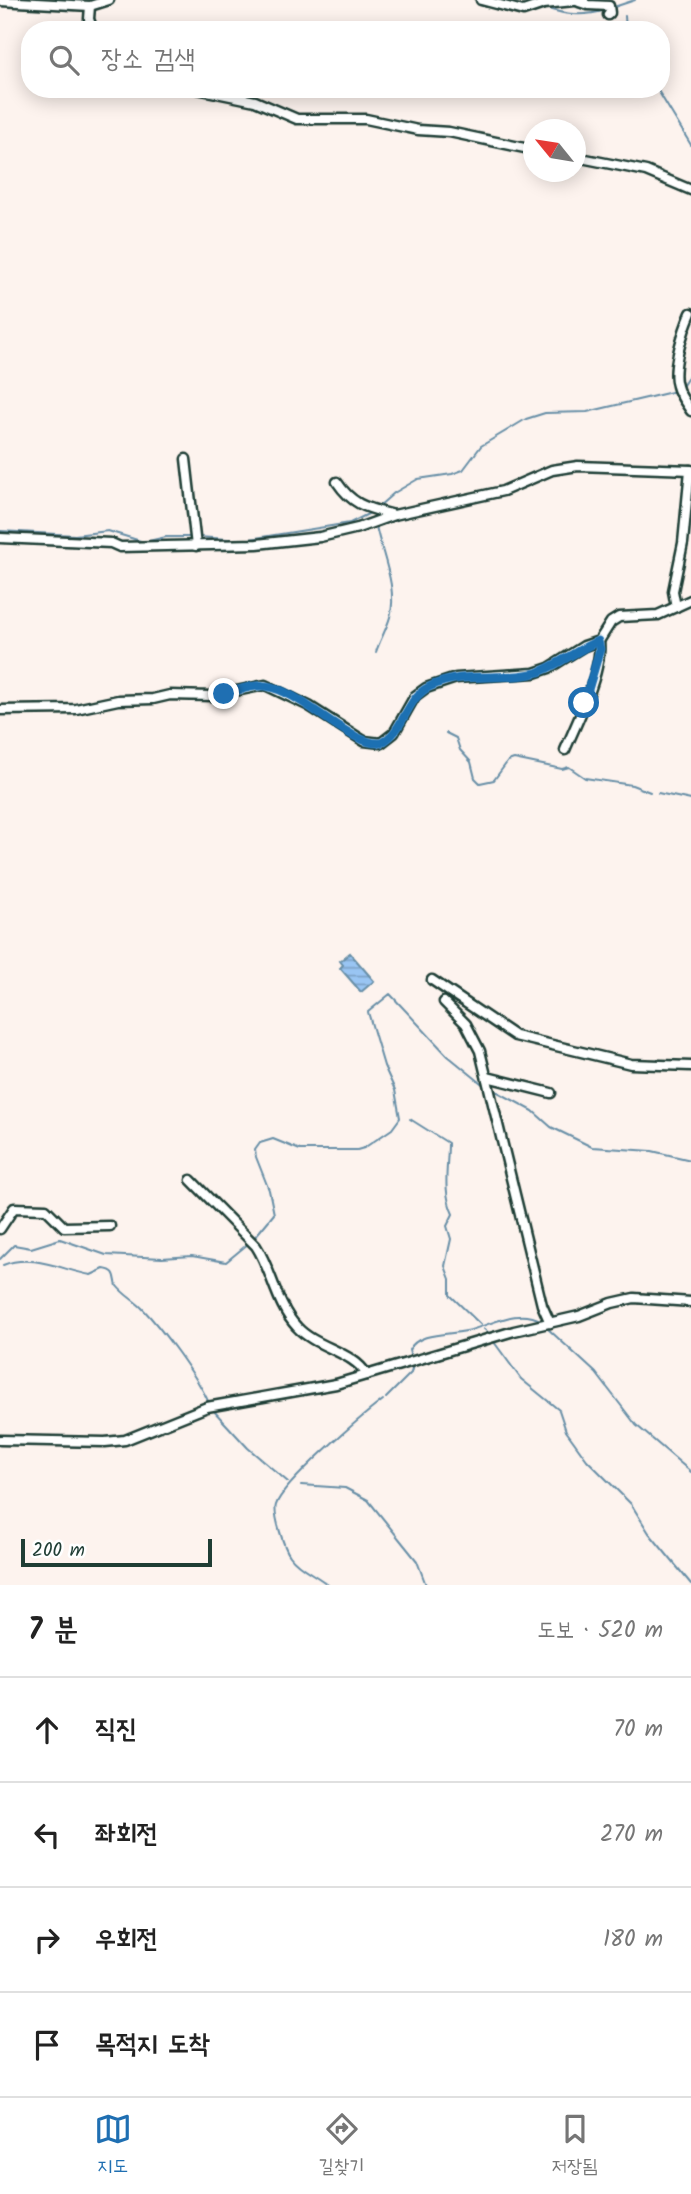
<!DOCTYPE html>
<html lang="ko">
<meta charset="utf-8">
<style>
:root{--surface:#fff;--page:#f6f6f6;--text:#222;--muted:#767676;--line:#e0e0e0;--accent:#1f6fb2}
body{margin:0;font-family:Kalam,"Poor Story",sans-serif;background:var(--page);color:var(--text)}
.compass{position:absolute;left:523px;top:119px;width:63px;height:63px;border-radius:50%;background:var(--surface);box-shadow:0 4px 18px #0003;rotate:300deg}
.scale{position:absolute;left:21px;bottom:18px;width:191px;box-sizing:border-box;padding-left:7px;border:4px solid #1f3d34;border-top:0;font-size:19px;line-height:24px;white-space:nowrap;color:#1f3d34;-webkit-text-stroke:5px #fff;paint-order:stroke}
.stop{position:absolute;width:21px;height:21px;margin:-16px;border:5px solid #1f6fb2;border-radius:50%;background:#fff}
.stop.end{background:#1f6fb2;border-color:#fff;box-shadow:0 2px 7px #0008}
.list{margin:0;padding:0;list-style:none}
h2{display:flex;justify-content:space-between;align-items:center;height:91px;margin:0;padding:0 28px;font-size:30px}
h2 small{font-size:23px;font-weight:400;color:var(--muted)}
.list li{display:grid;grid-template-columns:46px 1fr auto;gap:21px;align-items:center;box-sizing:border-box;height:105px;padding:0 28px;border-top:2px solid var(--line)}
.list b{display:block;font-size:26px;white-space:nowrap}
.list em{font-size:23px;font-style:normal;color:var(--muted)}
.icon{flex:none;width:38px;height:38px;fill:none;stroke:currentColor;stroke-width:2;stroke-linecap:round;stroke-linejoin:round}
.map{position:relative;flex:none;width:691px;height:1585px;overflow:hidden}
.search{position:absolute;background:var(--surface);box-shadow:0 4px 18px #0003;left:21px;right:21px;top:21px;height:77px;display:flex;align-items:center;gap:18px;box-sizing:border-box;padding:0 24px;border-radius:28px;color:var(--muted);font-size:26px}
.sheet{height:511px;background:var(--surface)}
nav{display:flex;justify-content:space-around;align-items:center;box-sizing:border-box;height:98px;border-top:2px solid var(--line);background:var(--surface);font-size:19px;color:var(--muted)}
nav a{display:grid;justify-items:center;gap:4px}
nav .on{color:var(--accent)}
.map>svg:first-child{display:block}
.water{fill:url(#water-rules);stroke:#688fa7;stroke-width:2}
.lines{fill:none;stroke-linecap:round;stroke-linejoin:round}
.stream{stroke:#688fa7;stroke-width:2}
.minor-casing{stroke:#1f3d34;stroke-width:13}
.minor{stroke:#fff;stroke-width:8}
.route{stroke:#1f6fb2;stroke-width:9}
</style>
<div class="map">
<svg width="691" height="1585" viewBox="0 0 691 1585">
<defs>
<pattern id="water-rules" width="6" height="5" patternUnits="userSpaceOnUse" patternTransform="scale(1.75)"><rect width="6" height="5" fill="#99c5f3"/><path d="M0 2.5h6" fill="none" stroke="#7ca1c6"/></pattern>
</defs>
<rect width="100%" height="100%" fill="#fdf3ee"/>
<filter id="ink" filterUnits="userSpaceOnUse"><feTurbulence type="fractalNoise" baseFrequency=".0143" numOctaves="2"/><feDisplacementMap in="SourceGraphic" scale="14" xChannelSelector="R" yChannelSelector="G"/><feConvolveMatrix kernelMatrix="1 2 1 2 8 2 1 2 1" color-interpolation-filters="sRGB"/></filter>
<g filter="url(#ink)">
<!-- water -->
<path class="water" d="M350 953 374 981 361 992 340 968 343 965 340 961Z"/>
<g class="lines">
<!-- stream -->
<g class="stream">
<path d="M525 0 534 4"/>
<path d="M543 7C563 15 584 17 605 10"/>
<path d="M614 7 635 0"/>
<path d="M625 16 626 30"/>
<path d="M657 89 691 145"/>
<path d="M681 388 691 373"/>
<path d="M379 506 394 493 418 479 452 474 463 470 481 446 526 419 545 413 587 412 676 391"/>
<path d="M0 531 75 535 108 531 144 542 166 537H192"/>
<path d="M198 537 243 540 350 523 374 511 375 518"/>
<path d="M376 652C380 640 387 628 390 617 398 588 382 555 376 526"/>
<path d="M446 733 456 738 460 750 471 762 475 778 480 783 494 780 508 761 514 759 562 769 569 767 585 778 632 785 650 792"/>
<path d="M658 793 691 800"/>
<path d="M494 1090 533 1111 551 1127 592 1147 652 1151 691 1160"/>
<path d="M410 1119 448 1143C448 1168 442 1191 453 1214L447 1226 451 1239 445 1266 450 1279V1295L481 1325"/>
<path d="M254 1238 274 1214 269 1190 256 1157 255 1150 260 1143 273 1139 300 1150H357L364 1148 392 1129 400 1118 395 1090 384 1066 368 1012 390 994 448 1056 486 1087"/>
<path d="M0 1259 14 1245 31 1248 60 1239 106 1255 162 1258 192 1256 226 1262 249 1243"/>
<path d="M3 1265C33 1253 62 1270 91 1275L104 1269C117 1271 114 1276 117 1286 124 1295 134 1300 142 1308 162 1329 197 1376 209 1403"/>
<path d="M547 1328 596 1373 636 1425 691 1472"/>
<path d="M484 1329 489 1333"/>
<path d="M494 1342 521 1379 559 1410 566 1431 587 1460 631 1504 649 1533 691 1584"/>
<path d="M411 1358 409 1350C419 1330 455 1336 474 1329 496 1322 520 1308 542 1321"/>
<path d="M386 1398 411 1373 413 1365"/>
<path d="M213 1410 248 1448 288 1482"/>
<path d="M301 1485 345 1488 368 1500 417 1561 426 1585"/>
<path d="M328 1585C317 1575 299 1569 290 1556 284 1548 273 1514 276 1505 283 1483 362 1416 383 1400"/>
</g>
<!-- minor casing -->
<g class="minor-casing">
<g id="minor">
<path d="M481 0 523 11 544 4 584 0"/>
<path d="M0 1 90 6 109 0"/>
<path d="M579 2 588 5 609 6 610 13 608 15"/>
<path d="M90 6 89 19 93 30"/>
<path d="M197 89 255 101 297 119H366L418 130 449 132 534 150"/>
<path d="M576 157 646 171 691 190"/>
<path d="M691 313C684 329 671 368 677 386 679 395 686 403 691 411"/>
<path d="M186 459 196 546"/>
<path d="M337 482C353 506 368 508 394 515"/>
<path d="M0 538 111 543 120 547 257 544 320 537 358 528 394 515 503 491 552 470 578 466 691 470"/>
<path d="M676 607 673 591 683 543 690 470"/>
<path d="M0 710 76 709 118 700 153 699 170 695 212 696 265 685 309 706 364 741 381 743 394 733 415 696 426 688 456 678 534 673 549 668 584 646 599 641 611 622 619 617 658 615 691 600"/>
<path d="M565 750C577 722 603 671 599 641"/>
<path d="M432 980 515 1036 631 1064 691 1066"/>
<path d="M444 1002 466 1024 480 1051 542 1305 550 1323"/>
<path d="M487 1077 551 1093"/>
<path d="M191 1180 256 1246C272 1270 276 1305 297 1327 316 1348 353 1351 367 1375"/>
<path d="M0 1229 14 1208 46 1209 64 1227 110 1226"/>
<path d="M0 1440 105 1442 125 1440 207 1407 336 1384 514 1331 579 1316 612 1303 634 1298 691 1302"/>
</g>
</g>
<!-- minor -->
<use href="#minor" class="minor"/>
</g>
</g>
<g class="lines" filter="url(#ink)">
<!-- route -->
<path class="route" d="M224 694C237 691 253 684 266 686 302 691 349 746 381 743 405 731 405 699 429 687 463 670 501 682 536 673 555 667 579 649 598 641L600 649 584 703"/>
</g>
</svg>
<svg class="compass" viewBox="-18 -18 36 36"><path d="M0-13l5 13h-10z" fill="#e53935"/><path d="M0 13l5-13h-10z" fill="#767676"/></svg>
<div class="scale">200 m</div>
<div class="stop" style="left:584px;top:703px"></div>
<div class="stop end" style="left:224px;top:694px"></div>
<div class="search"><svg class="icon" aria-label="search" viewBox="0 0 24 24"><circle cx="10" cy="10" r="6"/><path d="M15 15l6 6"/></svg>장소 검색</div>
</div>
<section class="sheet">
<h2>7 분<small>도보 · 520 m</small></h2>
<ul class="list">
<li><svg class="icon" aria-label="ahead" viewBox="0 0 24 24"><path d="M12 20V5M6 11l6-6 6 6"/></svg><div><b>직진</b></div><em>70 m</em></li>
<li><svg class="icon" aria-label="left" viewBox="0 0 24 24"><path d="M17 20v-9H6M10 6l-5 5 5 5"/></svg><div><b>좌회전</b></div><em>270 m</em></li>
<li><svg class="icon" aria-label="right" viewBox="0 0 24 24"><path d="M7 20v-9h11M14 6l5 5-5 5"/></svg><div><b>우회전</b></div><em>180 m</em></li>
<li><svg class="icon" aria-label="arrive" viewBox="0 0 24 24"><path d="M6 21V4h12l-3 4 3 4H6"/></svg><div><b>목적지 도착</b></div></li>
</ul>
</section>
<nav>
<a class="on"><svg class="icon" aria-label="map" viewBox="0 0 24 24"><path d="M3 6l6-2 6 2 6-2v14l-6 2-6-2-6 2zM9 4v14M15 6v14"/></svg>지도</a>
<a><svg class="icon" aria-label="directions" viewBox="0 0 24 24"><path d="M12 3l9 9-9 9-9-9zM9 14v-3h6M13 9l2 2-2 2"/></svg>길찾기</a>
<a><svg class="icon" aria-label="saved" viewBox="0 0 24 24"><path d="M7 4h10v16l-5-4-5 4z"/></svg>저장됨</a>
</nav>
